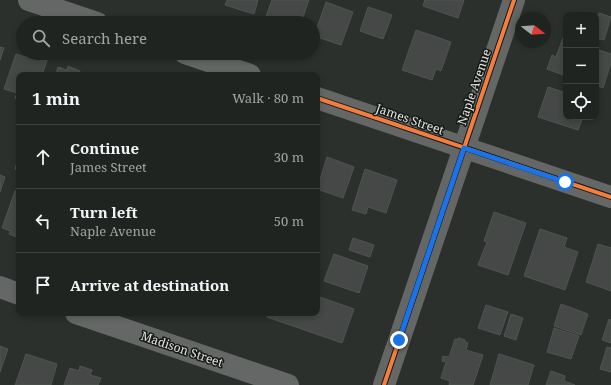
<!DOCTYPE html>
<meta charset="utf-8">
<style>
:root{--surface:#202421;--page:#2d302e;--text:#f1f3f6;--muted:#a2a4a5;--line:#3d413f}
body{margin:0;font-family:"Noto Serif",serif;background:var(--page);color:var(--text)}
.controls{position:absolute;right:12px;top:12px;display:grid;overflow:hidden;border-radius:8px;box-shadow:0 2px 6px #0003}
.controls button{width:36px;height:36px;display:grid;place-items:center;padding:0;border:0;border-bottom:1px solid var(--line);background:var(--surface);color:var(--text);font:20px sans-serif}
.compass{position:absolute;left:515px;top:12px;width:36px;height:36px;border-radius:50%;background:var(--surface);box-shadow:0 2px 6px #0003;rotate:107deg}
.stop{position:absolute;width:12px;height:12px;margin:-9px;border:3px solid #1a73e8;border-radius:50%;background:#fff}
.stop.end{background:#1a73e8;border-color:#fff;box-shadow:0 1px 4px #0008}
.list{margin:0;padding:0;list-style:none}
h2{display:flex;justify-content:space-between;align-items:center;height:52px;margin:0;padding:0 16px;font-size:17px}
h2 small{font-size:13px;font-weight:400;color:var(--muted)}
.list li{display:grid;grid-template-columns:26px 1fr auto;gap:12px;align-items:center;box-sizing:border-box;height:64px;padding:0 16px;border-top:1px solid var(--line)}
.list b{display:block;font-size:15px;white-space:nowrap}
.list p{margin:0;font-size:13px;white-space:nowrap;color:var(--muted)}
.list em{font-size:13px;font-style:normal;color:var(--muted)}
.icon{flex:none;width:22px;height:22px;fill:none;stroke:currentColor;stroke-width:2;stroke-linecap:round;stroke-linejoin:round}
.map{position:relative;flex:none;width:611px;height:385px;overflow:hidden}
.search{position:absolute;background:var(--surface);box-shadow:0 2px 6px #0003;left:16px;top:16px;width:304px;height:44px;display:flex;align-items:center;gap:10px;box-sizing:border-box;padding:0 14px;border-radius:22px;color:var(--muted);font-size:15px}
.panel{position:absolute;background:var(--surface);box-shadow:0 2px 6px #0003;left:16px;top:72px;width:304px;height:244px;border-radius:8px}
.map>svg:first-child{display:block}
.building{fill:#454846;stroke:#505451}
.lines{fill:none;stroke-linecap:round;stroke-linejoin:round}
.street{stroke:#646765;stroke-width:22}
.cycleway-casing{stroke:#151815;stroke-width:6}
.cycleway{stroke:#f27e40;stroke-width:4}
.route{stroke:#1a73e8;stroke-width:5}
.labels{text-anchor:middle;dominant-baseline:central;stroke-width:3;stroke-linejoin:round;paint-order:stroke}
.street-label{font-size:12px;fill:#e3e7e4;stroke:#151815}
</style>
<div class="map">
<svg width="611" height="385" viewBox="0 0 611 385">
<rect width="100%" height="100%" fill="#2b302c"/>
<!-- building -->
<g class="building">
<path d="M227 0H258L254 14 225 5Z"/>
<path d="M272 0H309L301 23H277L265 19Z"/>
<path d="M425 0H464L458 18 423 6Z"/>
<path d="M326 2 353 12 341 45 314 36Z"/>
<path d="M368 7 392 15 383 39 360 31Z"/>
<path d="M599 13 611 17 604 40 596 38V24Z"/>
<path d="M416 30 451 42 441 71 436 69 432 80 402 70Z"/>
<path d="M563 38 566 39V76L547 69 552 55 556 57Z"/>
<path d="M0 47 4 48 0 60Z"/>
<path d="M596 49 611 54V63L603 88 596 85Z"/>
<path d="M31 53H43L49 55 42 75H19V99L15 98 17 93 4 89 16 54 29 58Z"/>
<path d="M68 66 80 71 79 74 82 75H56L58 67 67 70Z"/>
<path d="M548 87 566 93V117H583L578 130 538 117Z"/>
<path d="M19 156V170L15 169Z"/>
<path d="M327 157 354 167 343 198 317 189Z"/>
<path d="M365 169 397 180 386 213 368 207 366 214 352 210Z"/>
<path d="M0 175 5 177 0 192Z"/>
<path d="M15 191 19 192V238L9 234 11 231 2 228Z"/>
<path d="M494 212 526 223 508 275 478 265 487 242 484 241Z"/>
<path d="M540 229 567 238 564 247 578 252 565 290 524 276Z"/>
<path d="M353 238 374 245 370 257 349 250Z"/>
<path d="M598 244 611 248V291L586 282Z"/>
<path d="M334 254 368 266 359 293 324 281Z"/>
<path d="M317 296 354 309 342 343 267 317 268 313H317Z"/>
<path d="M561 304 588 314 581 335 554 326Z"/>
<path d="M486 305 508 312 500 335 478 328Z"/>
<path d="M511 314 523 318 516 340 504 336Z"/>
<path d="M609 319 611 320V343L602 340Z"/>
<path d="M554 328 579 336 571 359 547 352Z"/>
<path d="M458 338 465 340V342L468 343 466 350 483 355 473 385H449L450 381 441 378 446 362 442 361 443 356 449 357 455 339 458 340Z"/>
<path d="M0 346 8 349 0 372Z"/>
<path d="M607 347 611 348V372L600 369Z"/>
<path d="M26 354 57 364 51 385H15Z"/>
<path d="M499 354 534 365 528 385H490Z"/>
<path d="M80 366 92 370 90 375 101 378 98 385H64L70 368 79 371Z"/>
<path d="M551 371 565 376 564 381 575 385H546Z"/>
</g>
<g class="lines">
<!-- street -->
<g class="street">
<path d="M29 0 97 23"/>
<path d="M185 53 250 75"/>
<path d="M317 98 611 197"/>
<path d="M0 287 19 294"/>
<path d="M76 313 288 385"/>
<path d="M384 385 514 0"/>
</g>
<!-- cycleway casing -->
<g class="cycleway-casing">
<g id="cycleway">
<path d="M317 98 611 197"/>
<path d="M384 385 514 0"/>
</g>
</g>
<!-- cycleway -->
<use href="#cycleway" class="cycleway"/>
</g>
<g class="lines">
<!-- route -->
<path class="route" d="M399 340 464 148 565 182"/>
</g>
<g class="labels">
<!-- street labels -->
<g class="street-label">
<text transform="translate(474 87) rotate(-71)">Naple Avenue</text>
<text transform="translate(410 119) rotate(19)">James Street</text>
<text transform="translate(182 349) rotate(19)">Madison Street</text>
</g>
</g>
</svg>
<div class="controls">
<button>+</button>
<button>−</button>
<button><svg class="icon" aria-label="locate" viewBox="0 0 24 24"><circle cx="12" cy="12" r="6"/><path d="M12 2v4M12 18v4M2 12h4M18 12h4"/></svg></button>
</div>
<svg class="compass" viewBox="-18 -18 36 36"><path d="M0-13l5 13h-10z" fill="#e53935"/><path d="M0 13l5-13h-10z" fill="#a2a4a5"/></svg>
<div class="stop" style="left:565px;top:182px"></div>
<div class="stop end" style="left:399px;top:340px"></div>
<div class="search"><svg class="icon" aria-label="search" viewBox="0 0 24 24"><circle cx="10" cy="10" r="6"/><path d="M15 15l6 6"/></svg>Search here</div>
<section class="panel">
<h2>1 min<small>Walk · 80 m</small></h2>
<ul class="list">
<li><svg class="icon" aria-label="ahead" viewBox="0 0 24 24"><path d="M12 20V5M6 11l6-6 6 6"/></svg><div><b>Continue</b><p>James Street</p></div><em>30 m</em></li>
<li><svg class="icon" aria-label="left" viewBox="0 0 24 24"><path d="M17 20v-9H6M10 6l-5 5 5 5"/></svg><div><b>Turn left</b><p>Naple Avenue</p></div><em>50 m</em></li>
<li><svg class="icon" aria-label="arrive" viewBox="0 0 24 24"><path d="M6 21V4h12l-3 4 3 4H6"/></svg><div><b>Arrive at destination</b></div></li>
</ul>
</section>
</div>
